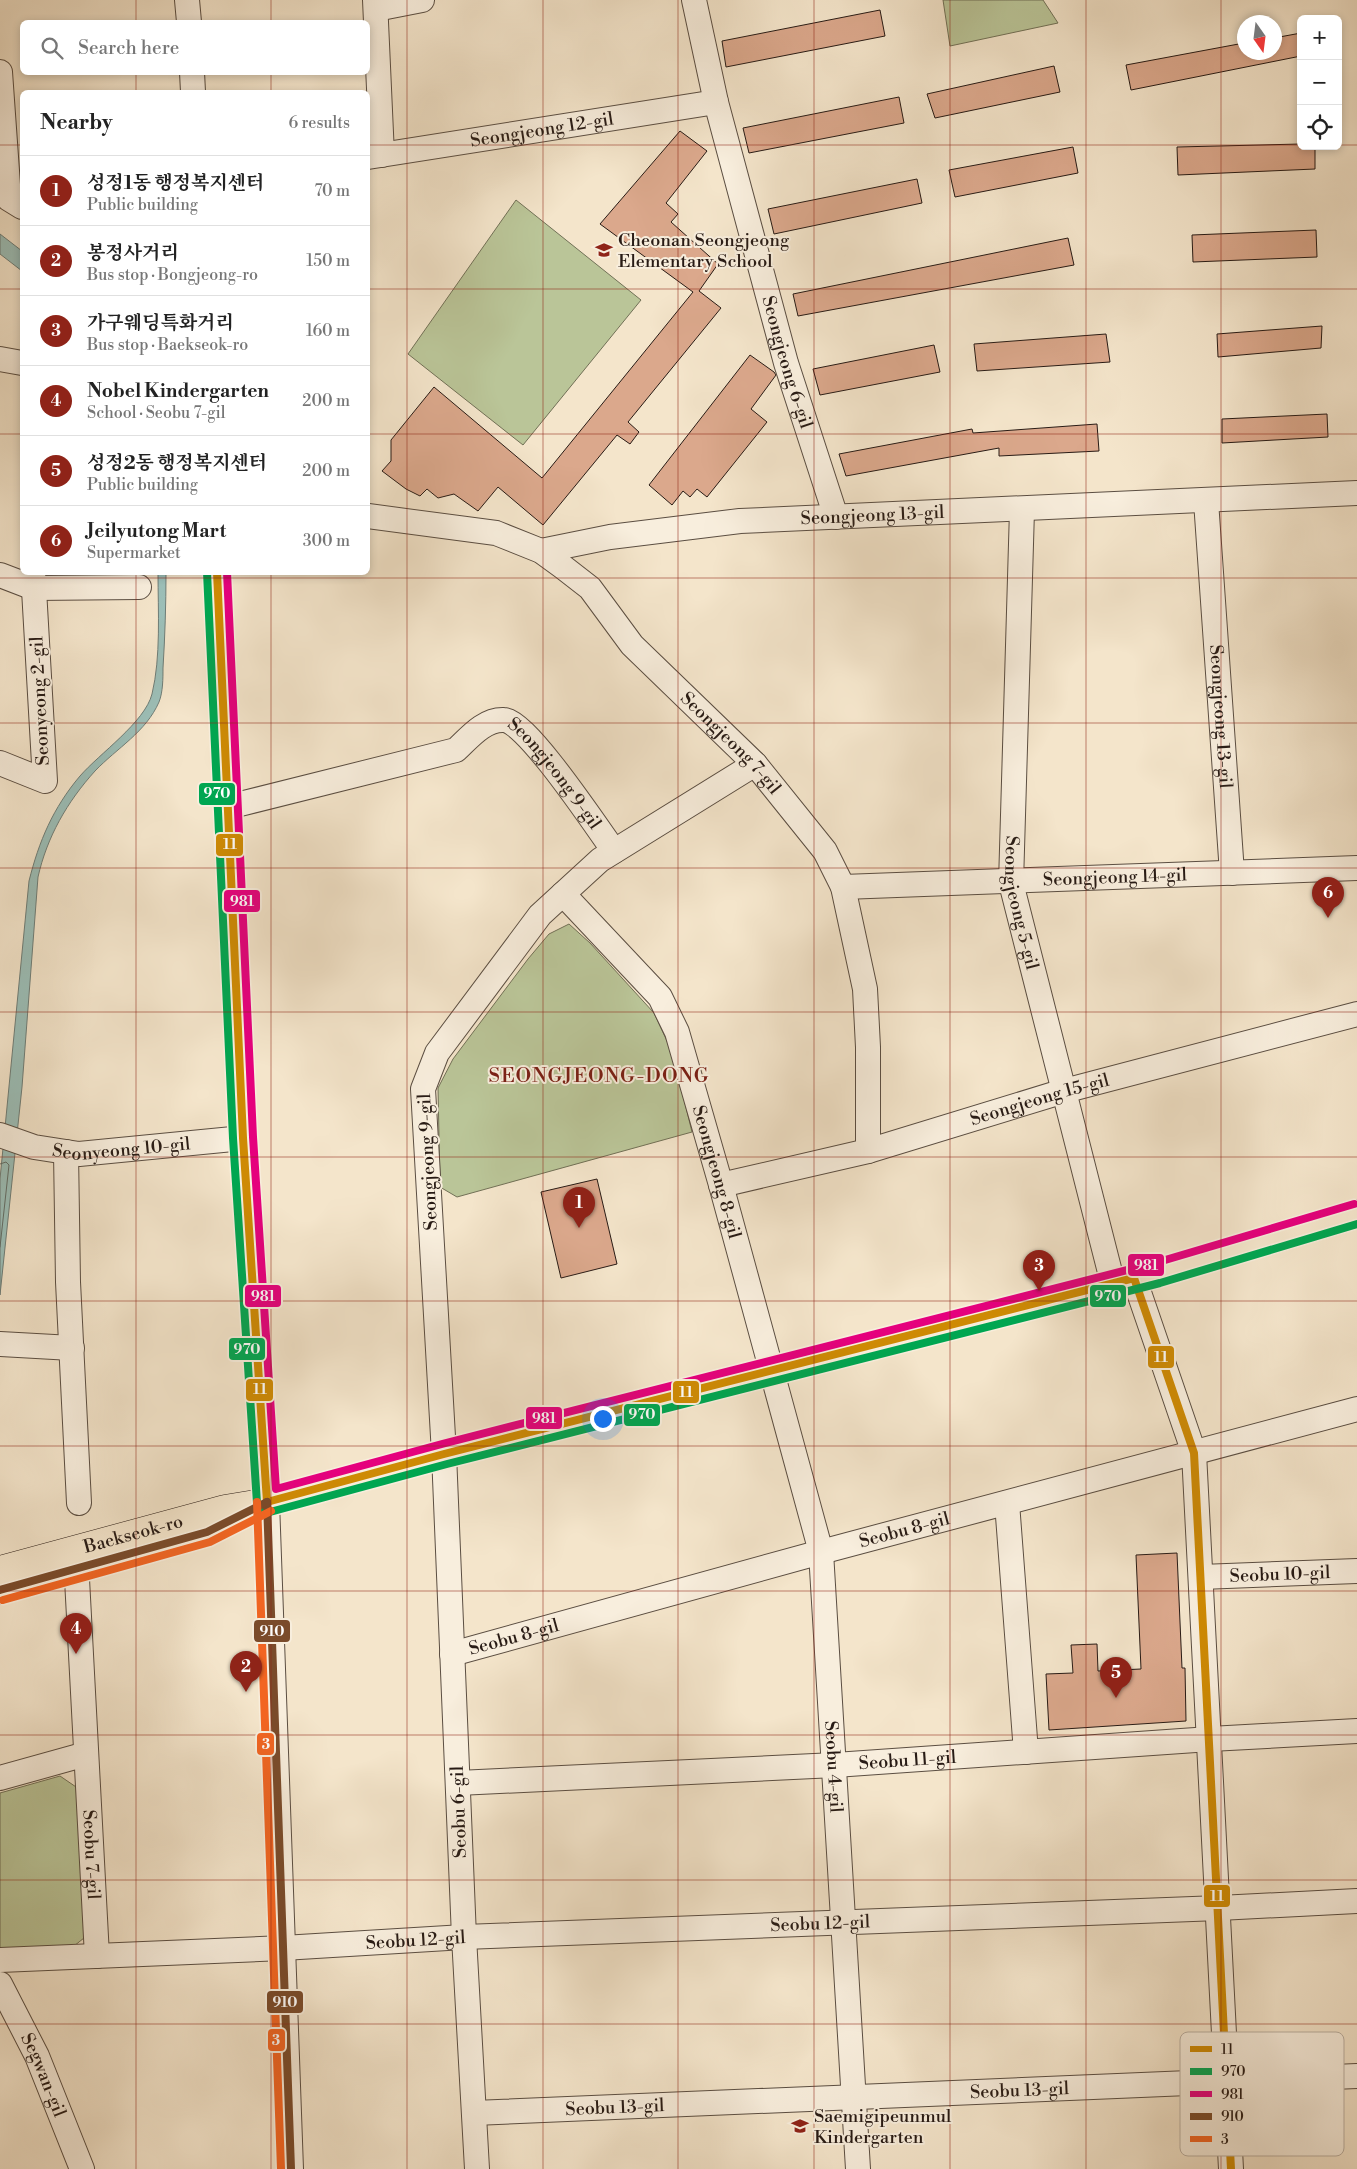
<!DOCTYPE html>
<meta charset="utf-8">
<style>
:root{--surface:#fff;--page:#f2f2f2;--text:#222;--muted:#767676;--line:#e0e0e0;--accent:#8f2418}
body{margin:0;font-family:"Libre Bodoni","Noto Serif KR",serif;background:var(--page);color:var(--text)}
.controls{position:absolute;right:15px;top:15px;display:grid;overflow:hidden;border-radius:8px;box-shadow:0 2px 8px #0003}
.controls button{width:45px;height:45px;display:grid;place-items:center;padding:0;border:0;border-bottom:1px solid var(--line);background:var(--surface);color:var(--text);font:25px sans-serif}
.compass{position:absolute;left:1237px;top:15px;width:45px;height:45px;border-radius:50%;background:var(--surface);box-shadow:0 2px 8px #0003;rotate:166deg}
.you{position:absolute;left:602px;top:1418px;width:18px;height:18px;margin:-12px;border:4px solid #fff;border-radius:50%;background:#1a73e8;box-shadow:0 0 0 8px #1a73e833}
.badge{display:grid;place-items:center;width:32px;height:32px;border-radius:50%;background:var(--accent);color:#fff;font-size:16px;font-weight:700}
.pin{position:absolute;translate:-50% -41px;filter:drop-shadow(0 1px 2px #0008)}
.pin::after{content:'';position:absolute;top:26px;width:18px;height:15px;background:inherit;clip-path:polygon(0 0,100% 0,50% 100%)}
.list{margin:0;padding:0;list-style:none}
h2{display:flex;justify-content:space-between;align-items:center;height:65px;margin:0;padding:0 20px;font-size:21px}
h2 small{font-size:16px;font-weight:400;color:var(--muted)}
.list li{display:grid;grid-template-columns:32px 1fr auto;gap:15px;align-items:center;box-sizing:border-box;height:70px;padding:0 20px;border-top:1px solid var(--line)}
.list b{display:block;font-size:19px;white-space:nowrap}
.list p{margin:0;font-size:16px;white-space:nowrap;color:var(--muted)}
.list em{font-size:16px;font-style:normal;color:var(--muted)}
.icon{flex:none;width:28px;height:28px;fill:none;stroke:currentColor;stroke-width:2;stroke-linecap:round;stroke-linejoin:round}
.map{position:relative;flex:none;width:1357px;height:2169px;overflow:hidden}
.search{position:absolute;background:var(--surface);box-shadow:0 2px 8px #0003;left:20px;top:20px;width:350px;height:55px;display:flex;align-items:center;gap:12px;box-sizing:border-box;padding:0 18px;border-radius:8px;color:var(--muted);font-size:19px}
.panel{position:absolute;background:var(--surface);box-shadow:0 2px 8px #0003;left:20px;top:90px;width:350px;height:485px;border-radius:8px}
.map>svg:first-child{display:block}
.green{fill:#bac598;stroke:#717056}
.water{fill:#9cbfb8;stroke:#6e7d77}
.lines{fill:none;stroke-linecap:round;stroke-linejoin:round}
.shore{stroke:#626d66;stroke-width:1}
.building{fill:#dba88c;stroke:#281b15}
.minor-casing{stroke:#5b4e42;stroke-width:26}
.major-casing{stroke:#281b15;stroke-width:29}
.minor{stroke:#f8eedd;stroke-width:24}
.major{stroke:#f4e5cb;stroke-width:28}
.bus-1-casing{stroke:#f8eedd;stroke-width:11}
.bus-2-casing{stroke:#f8eedd;stroke-width:11}
.bus-3-casing{stroke:#f8eedd;stroke-width:11}
.bus-4-casing{stroke:#f8eedd;stroke-width:11}
.bus-5-casing{stroke:#f8eedd;stroke-width:11}
.bus-1{stroke:#ce8a04;stroke-width:8}
.bus-2{stroke:#00a651;stroke-width:8}
.bus-3{stroke:#e5007d;stroke-width:8}
.bus-4{stroke:#7a4b2a;stroke-width:8}
.bus-5{stroke:#f26522;stroke-width:8}
.grid{fill:none;stroke:#8f2418;stroke-width:1;stroke-opacity:0.55}
.labels{text-anchor:middle;dominant-baseline:central;stroke-width:4;stroke-linejoin:round;paint-order:stroke}
.street-label{font-size:18px;fill:#281b15;stroke:#f8eedd}
.poi-label{font-size:18px;fill:#281b15;stroke:#f8eedd;text-anchor:start}
.quarter-label{font-size:20px;letter-spacing:1px;fill:#7a1f14;stroke:#f8eedd}
.key{fill:#f8eedd;stroke:#baafa1;stroke-width:1}
.key-label{font-size:14px;fill:#281b15}
.line-badge{stroke:#f8eedd;stroke-width:2}
.badge-label{font-size:14px;text-anchor:middle;font-weight:bold;fill:#fff}
</style>
<div class="map">
<svg width="1357" height="2169" viewBox="0 0 1357 2169">
<rect width="100%" height="100%" fill="#f4e5cb"/>
<filter id="stains"><feTurbulence type="fractalNoise" baseFrequency=".004" numOctaves="4"/><feColorMatrix values="0 0 0 0 .2 0 0 0 0 .09 0 0 0 0 .02 0 0 0 .5 -.17"/></filter>
<radialGradient id="worn" r=".72"><stop offset=".6" stop-color="#630" stop-opacity="0"/><stop offset="1" stop-color="#630" stop-opacity=".3"/></radialGradient>
<!-- green -->
<g class="green">
<path d="M943 0H1043L1058 23 950 46Z"/>
<path d="M516 200 641 300 523 445 408 354Z"/>
<path d="M569 924 590 943 654 1013 673 1054 692 1132 457 1197 440 1187 438 1088 453 1059 528 959 549 934Z"/>
<path d="M60 1776 79 1789 84 1938 74 1946 0 1951V1793Z"/>
</g>
<!-- water -->
<g class="water">
<path d="M0 234 22 251V271L0 254Z"/>
<path d="M158 573H166C166 604 165 636 163 668 163 678 163 692 159 702 146 732 117 748 95 771 67 802 47 837 38 877L22 1087 0 1295V1179L29 881C39 841 53 808 80 776 99 754 145 722 152 694 161 657 158 611 158 573Z"/>
</g>
<g class="lines">
<!-- shore -->
<path class="shore" d="M0 1164 6 1162 9 1165 0 1247"/>
</g>
<!-- building -->
<g class="building">
<path d="M880 10 885 36 726 67 722 41Z"/>
<path d="M1301 33V56L1131 90 1126 65 1244 43V52H1274V38Z"/>
<path d="M1054 66 1060 92 935 118 927 94Z"/>
<path d="M899 97 904 123 749 153 743 128Z"/>
<path d="M680 131 707 151 666 203 678 214 671 222 718 264 699 291 721 308 628 422 639 432 630 444 617 435 543 525 498 487 478 511 454 494 438 498 427 489 420 496 406 489 382 471 391 461V440L434 387 542 478 693 292 600 224Z"/>
<path d="M1301 144V146H1315V169L1178 175 1177 147Z"/>
<path d="M1073 147 1078 173 955 197 949 170Z"/>
<path d="M917 179 922 203 774 234 768 209Z"/>
<path d="M1316 230 1317 257 1193 262 1192 235Z"/>
<path d="M1068 238 1074 265 798 316 793 294Z"/>
<path d="M1322 326 1321 348 1218 357 1217 334Z"/>
<path d="M1106 334 1110 362 977 371 974 344Z"/>
<path d="M934 345 940 372 820 395 813 369Z"/>
<path d="M750 355 774 372 776 375 751 409 767 422 707 497 697 489 690 497 683 491 672 505 649 485Z"/>
<path d="M1327 414 1328 437 1222 443V419Z"/>
<path d="M1097 424 1099 451 999 456V448L846 476 839 454 972 429 973 433Z"/>
<path d="M597 1179 617 1264 561 1278 541 1192Z"/>
<path d="M1177 1553 1182 1668H1185L1186 1721 1049 1730 1046 1674 1073 1673 1071 1645 1097 1644 1098 1671 1141 1669 1136 1555Z"/>
</g>
<g class="lines">
<!-- minor casing -->
<g class="minor-casing">
<g id="minor">
<path d="M187 0 189 22"/>
<path d="M375 0 382 155"/>
<path id="s1" d="M694 0 716 102 786 363 836 517"/>
<path d="M376 9 422 0"/>
<path d="M0 72 9 199 22 207"/>
<path d="M192 72 193 92"/>
<path id="s2" d="M368 157 716 102"/>
<path d="M0 359 22 363"/>
<path id="s3" d="M1206 501 1232 873"/>
<path id="s4" d="M1022 510 1011 883 1113 1284"/>
<path id="s5" d="M368 516 496 533 541 551 563 567 590 588 632 645 755 764 825 851 843 887 865 989 868 1047V1151"/>
<path id="s6" d="M541 551 610 537 740 521 1357 493"/>
<path d="M217 572 243 1138 267 1502 291 2169"/>
<path d="M0 575 34 588 139 587"/>
<path d="M0 763 45 781 33 572"/>
<path id="s7" d="M228 807 456 750C469 738 484 719 504 720 526 720 598 829 614 851"/>
<path id="s8" d="M843 887 1357 868"/>
<path id="s9" d="M563 894 660 997 677 1032 721 1185 821 1552 858 2169"/>
<path id="s10" d="M0 1135 34 1147 79 1154 243 1138"/>
<path d="M66 1152 68 1282 79 1503"/>
<path id="s11" d="M721 1185 868 1151 1064 1091 1357 1014"/>
<path d="M1134 1278 1194 1453 1231 2169"/>
<path d="M0 1344 72 1348"/>
<path d="M1007 1503 1026 1752"/>
<path id="s12" d="M1201 1577 1357 1571"/>
<path id="s13" d="M77 1579 97 1956"/>
<path id="s14" d="M452 1654 821 1552 1357 1409"/>
<path d="M0 1778 86 1754"/>
<path id="s15" d="M458 1783 835 1765 1210 1739 1357 1731"/>
<path id="s16" d="M0 1960 283 1948 464 1937 1219 1908 1357 1901"/>
<path id="s17" d="M0 1984 37 2056 82 2169"/>
<path id="s18" d="M474 2113 1357 2076"/>
<path d="M477 2169 464 1937 444 1454 423 1089 437 1053 540 915 600 860 755 764"/>
</g>
</g>
<!-- major casing -->
<g class="major-casing">
<g id="major">
<path id="s19" d="M0 1570 225 1509 267 1502 444 1454 1158 1273 1357 1214"/>
<path d="M0 1590 193 1536"/>
</g>
</g>
<!-- minor -->
<use href="#minor" class="minor"/>
<!-- major -->
<use href="#major" class="major"/>
<!-- bus-1 casing -->
<g class="bus-1-casing">
<path id="bus-1" d="M217 572 243 1138 267 1502 444 1454 1134 1278 1194 1453 1231 2169"/>
</g>
<!-- bus-2 casing -->
<g class="bus-2-casing">
<path id="bus-2" d="M207 572 233 1138 257 1503 262 1511 270 1512 447 1464 1160 1283 1357 1224"/>
</g>
<!-- bus-3 casing -->
<g class="bus-3-casing">
<path id="bus-3" d="M227 572 253 1137 276 1489 442 1444 1155 1263 1354 1204"/>
</g>
<!-- bus-4 casing -->
<g class="bus-4-casing">
<g id="bus-4">
<path d="M267 1502 291 2169"/>
<path d="M0 1590 207 1532 267 1502"/>
</g>
</g>
<!-- bus-5 casing -->
<g class="bus-5-casing">
<g id="bus-5">
<path d="M257 1502 281 2169"/>
<path d="M3 1600 210 1542 271 1511"/>
</g>
</g>
<!-- bus-1 -->
<use href="#bus-1" class="bus-1"/>
<!-- bus-2 -->
<use href="#bus-2" class="bus-2"/>
<!-- bus-3 -->
<use href="#bus-3" class="bus-3"/>
<!-- bus-4 -->
<use href="#bus-4" class="bus-4"/>
<!-- bus-5 -->
<use href="#bus-5" class="bus-5"/>
</g>
<!-- grid -->
<path class="grid" d="M136 0V22M271 0V22M407 0V2169M543 0V2169M678 0V2169M814 0V2169M950 0V2169M1086 0V2169M1221 0V2169M136 72V92M271 72V92M0 145H22M368 145H1301M1338 145H1357M0 289H22M368 289H1357M0 434H22M368 434H1357M136 572V2169M271 572V2169M0 578H1357M0 723H1357M0 868H1357M0 1012H1357M0 1157H1357M0 1301H1357M0 1446H1357M0 1591H1357M0 1735H1357M0 1880H1357M0 2024H1357"/>
<!-- icons -->
<defs>
<g id="school-bare" transform="scale(1.35)"><path d="M0-5L7-2L0 1L-7-2ZM-4 1L0 2.5L4 1V4Q0 6-4 4Z" fill="#8f2418" stroke="#f8eedd" stroke-width="2.5" paint-order="stroke"/></g>
</defs>
<g fill-rule="evenodd">
<use href="#school-bare" x="604" y="250"/>
<use href="#school-bare" x="800" y="2126"/>
</g>
<g class="labels">
<!-- street labels -->
<g class="street-label">
<text stroke="none"><textPath href="#s2" startOffset="176">Seongjeong 12-gil</textPath></text>
<text stroke="none"><textPath href="#s1" startOffset="374">Seongjeong 6-gil</textPath></text>
<text stroke="none"><textPath href="#s6" startOffset="334">Seongjeong 13-gil</textPath></text>
<text transform="translate(40 701) rotate(-93)">Seonyeong 2-gil</text>
<text stroke="none"><textPath href="#s3" startOffset="216">Seongjeong 13-gil</textPath></text>
<text stroke="none"><textPath href="#s5" startOffset="449">Seongjeong 7-gil</textPath></text>
<text stroke="none"><textPath href="#s7" startOffset="368">Seongjeong 9-gil</textPath></text>
<text stroke="none"><textPath href="#s8" startOffset="272">Seongjeong 14-gil</textPath></text>
<text stroke="none"><textPath href="#s4" startOffset="394">Seongjeong 5-gil</textPath></text>
<text stroke="none"><textPath href="#s11" startOffset="330">Seongjeong 15-gil</textPath></text>
<text stroke="none"><textPath href="#s10" startOffset="124">Seonyeong 10-gil</textPath></text>
<text transform="translate(428 1162) rotate(-93)">Seongjeong 9-gil</text>
<text stroke="none"><textPath href="#s9" startOffset="326">Seongjeong 8-gil</textPath></text>
<text stroke="none"><textPath href="#s14" startOffset="469">Seobu 8-gil</textPath></text>
<text stroke="none"><textPath href="#s19" startOffset="138">Baekseok-ro</textPath></text>
<text stroke="none"><textPath href="#s12" startOffset="79">Seobu 10-gil</textPath></text>
<text stroke="none"><textPath href="#s14" startOffset="64">Seobu 8-gil</textPath></text>
<text stroke="none"><textPath href="#s15" startOffset="450">Seobu 11-gil</textPath></text>
<text stroke="none"><textPath href="#s9" startOffset="935">Seobu 4-gil</textPath></text>
<text transform="translate(459 1812) rotate(-92)">Seobu 6-gil</text>
<text stroke="none"><textPath href="#s13" startOffset="276">Seobu 7-gil</textPath></text>
<text stroke="none"><textPath href="#s16" startOffset="821">Seobu 12-gil</textPath></text>
<text stroke="none"><textPath href="#s16" startOffset="416">Seobu 12-gil</textPath></text>
<text stroke="none"><textPath href="#s17" startOffset="101">Segwan-gil</textPath></text>
<text stroke="none"><textPath href="#s18" startOffset="546">Seobu 13-gil</textPath></text>
<text stroke="none"><textPath href="#s18" startOffset="141">Seobu 13-gil</textPath></text>
</g>
<!-- poi labels -->
<g class="poi-label">
<text x="618" y="240">Cheonan Seongjeong<tspan x="618" dy="21">Elementary School</tspan></text>
<text x="814" y="2116">Saemigipeunmul<tspan x="814" dy="21">Kindergarten</tspan></text>
</g>
<!-- quarter labels -->
<g class="quarter-label">
<text x="599" y="1076">SEONGJEONG-DONG</text>
</g>
</g>
<!-- legend -->
<rect x="1180" y="2032" width="164" height="124" rx="8" class="key"/>
<rect x="1190" y="2046" width="22" height="6" fill="#ce8a04"/>
<rect x="1190" y="2068" width="22" height="7" fill="#00a651"/>
<rect x="1190" y="2091" width="22" height="6" fill="#e5007d"/>
<rect x="1190" y="2113" width="22" height="7" fill="#7a4b2a"/>
<rect x="1190" y="2136" width="22" height="6" fill="#f26522"/>
<g class="key-label">
<text x="1221" y="2054">11</text>
<text x="1221" y="2076">970</text>
<text x="1221" y="2099">981</text>
<text x="1221" y="2121">910</text>
<text x="1221" y="2144">3</text>
</g>
<g class="line-badge">
<rect x="198" y="782" width="38" height="24" rx="5" fill="#00a651"/>
<rect x="215" y="833" width="29" height="24" rx="5" fill="#ce8a04"/>
<rect x="223" y="889" width="38" height="24" rx="5" fill="#e5007d"/>
<rect x="1127" y="1253" width="38" height="24" rx="5" fill="#e5007d"/>
<rect x="244" y="1284" width="38" height="24" rx="5" fill="#e5007d"/>
<rect x="1089" y="1284" width="38" height="24" rx="5" fill="#00a651"/>
<rect x="228" y="1337" width="38" height="24" rx="5" fill="#00a651"/>
<rect x="1147" y="1345" width="28" height="24" rx="5" fill="#ce8a04"/>
<rect x="245" y="1378" width="29" height="24" rx="5" fill="#ce8a04"/>
<rect x="672" y="1380" width="28" height="24" rx="5" fill="#ce8a04"/>
<rect x="623" y="1403" width="38" height="24" rx="5" fill="#00a651"/>
<rect x="525" y="1406" width="38" height="24" rx="5" fill="#e5007d"/>
<rect x="253" y="1619" width="38" height="24" rx="5" fill="#7a4b2a"/>
<rect x="256" y="1732" width="19" height="24" rx="5" fill="#f26522"/>
<rect x="1203" y="1884" width="28" height="24" rx="5" fill="#ce8a04"/>
<rect x="266" y="1990" width="38" height="24" rx="5" fill="#7a4b2a"/>
<rect x="267" y="2028" width="19" height="24" rx="5" fill="#f26522"/>
</g>
<g class="badge-label">
<text x="217" y="798">970</text>
<text x="230" y="849">11</text>
<text x="242" y="906">981</text>
<text x="1146" y="1270">981</text>
<text x="263" y="1301">981</text>
<text x="1108" y="1301">970</text>
<text x="247" y="1354">970</text>
<text x="1161" y="1362">11</text>
<text x="260" y="1394">11</text>
<text x="686" y="1397">11</text>
<text x="642" y="1419">970</text>
<text x="544" y="1423">981</text>
<text x="272" y="1636">910</text>
<text x="266" y="1749">3</text>
<text x="1217" y="1901">11</text>
<text x="285" y="2007">910</text>
<text x="276" y="2045">3</text>
</g>
<rect width="100%" height="100%" filter="url(#stains)"/>
<rect width="100%" height="100%" fill="url(#worn)"/>
</svg>
<div class="controls">
<button>+</button>
<button>−</button>
<button><svg class="icon" aria-label="locate" viewBox="0 0 24 24"><circle cx="12" cy="12" r="6"/><path d="M12 2v4M12 18v4M2 12h4M18 12h4"/></svg></button>
</div>
<svg class="compass" viewBox="-18 -18 36 36"><path d="M0-13l5 13h-10z" fill="#e53935"/><path d="M0 13l5-13h-10z" fill="#767676"/></svg>
<div class="you"></div>
<div class="pin badge" style="left:579px;top:1228px">1</div>
<div class="pin badge" style="left:246px;top:1692px">2</div>
<div class="pin badge" style="left:1039px;top:1291px">3</div>
<div class="pin badge" style="left:76px;top:1654px">4</div>
<div class="pin badge" style="left:1116px;top:1698px">5</div>
<div class="pin badge" style="left:1328px;top:918px">6</div>
<div class="search"><svg class="icon" aria-label="search" viewBox="0 0 24 24"><circle cx="10" cy="10" r="6"/><path d="M15 15l6 6"/></svg>Search here</div>
<section class="panel">
<h2>Nearby<small>6 results</small></h2>
<ul class="list">
<li><span class="badge">1</span><div><b>성정1동 행정복지센터</b><p>Public building</p></div><em>70 m</em></li>
<li><span class="badge">2</span><div><b>봉정사거리</b><p>Bus stop · Bongjeong-ro</p></div><em>150 m</em></li>
<li><span class="badge">3</span><div><b>가구웨딩특화거리</b><p>Bus stop · Baekseok-ro</p></div><em>160 m</em></li>
<li><span class="badge">4</span><div><b>Nobel Kindergarten</b><p>School · Seobu 7-gil</p></div><em>200 m</em></li>
<li><span class="badge">5</span><div><b>성정2동 행정복지센터</b><p>Public building</p></div><em>200 m</em></li>
<li><span class="badge">6</span><div><b>Jeilyutong Mart</b><p>Supermarket</p></div><em>300 m</em></li>
</ul>
</section>
</div>
